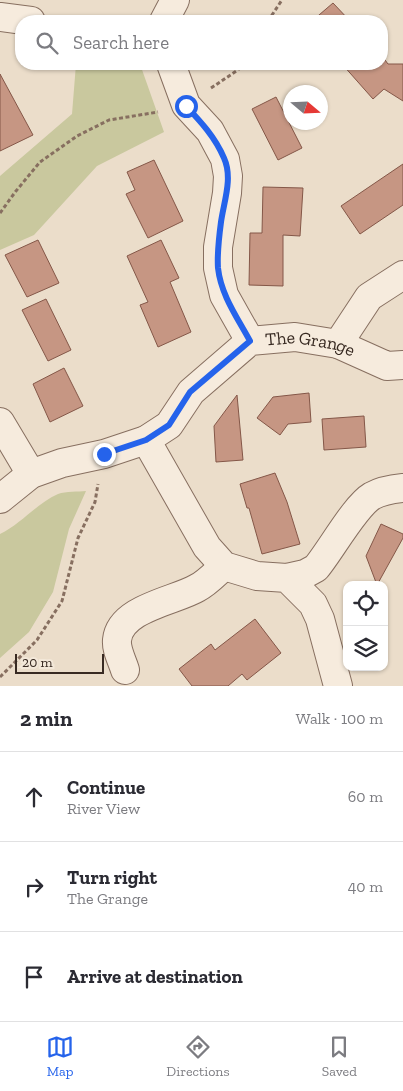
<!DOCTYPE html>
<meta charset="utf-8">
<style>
:root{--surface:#fff;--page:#f7f7f7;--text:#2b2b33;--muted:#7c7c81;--line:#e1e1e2;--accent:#2563eb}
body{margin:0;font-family:"Zilla Slab",serif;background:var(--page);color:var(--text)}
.controls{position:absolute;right:15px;bottom:15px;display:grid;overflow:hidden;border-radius:10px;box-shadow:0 1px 4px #0004}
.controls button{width:45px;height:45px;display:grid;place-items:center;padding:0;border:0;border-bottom:1px solid var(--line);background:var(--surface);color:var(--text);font:25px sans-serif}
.compass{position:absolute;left:283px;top:85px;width:45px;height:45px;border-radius:50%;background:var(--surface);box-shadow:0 1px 4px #0004;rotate:109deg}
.scale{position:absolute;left:15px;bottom:12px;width:89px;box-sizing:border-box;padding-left:5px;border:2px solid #382a22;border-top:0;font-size:14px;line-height:18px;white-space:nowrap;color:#382a22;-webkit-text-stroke:4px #f3e8d9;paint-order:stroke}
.stop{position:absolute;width:15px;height:15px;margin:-11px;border:4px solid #2563eb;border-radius:50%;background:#fff}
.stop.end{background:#2563eb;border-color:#fff;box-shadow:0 1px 5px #0008}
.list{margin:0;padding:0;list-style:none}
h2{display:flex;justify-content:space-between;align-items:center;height:65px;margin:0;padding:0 20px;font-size:21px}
h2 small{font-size:16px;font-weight:400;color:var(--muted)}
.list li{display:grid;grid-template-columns:32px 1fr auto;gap:15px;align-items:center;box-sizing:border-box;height:90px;padding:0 20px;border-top:1px solid var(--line)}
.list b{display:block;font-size:19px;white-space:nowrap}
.list p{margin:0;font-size:16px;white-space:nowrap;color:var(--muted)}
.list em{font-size:16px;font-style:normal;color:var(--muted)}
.icon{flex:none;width:28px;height:28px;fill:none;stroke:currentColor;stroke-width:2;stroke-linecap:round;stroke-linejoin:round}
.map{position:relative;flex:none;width:403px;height:686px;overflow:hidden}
.search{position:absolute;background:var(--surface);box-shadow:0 1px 4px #0004;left:15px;right:15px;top:15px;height:55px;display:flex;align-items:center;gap:12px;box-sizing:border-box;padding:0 18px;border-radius:20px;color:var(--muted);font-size:19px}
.sheet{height:335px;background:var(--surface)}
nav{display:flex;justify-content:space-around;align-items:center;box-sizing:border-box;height:70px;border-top:1px solid var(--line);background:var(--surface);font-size:14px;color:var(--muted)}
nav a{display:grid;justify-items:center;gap:2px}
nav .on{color:var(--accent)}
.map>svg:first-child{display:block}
.green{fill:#c9c89e}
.building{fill:#c69683;stroke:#845748}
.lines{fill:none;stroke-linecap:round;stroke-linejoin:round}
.street-casing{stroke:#876f60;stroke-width:30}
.path{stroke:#876f60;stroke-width:3;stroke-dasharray:4 2.5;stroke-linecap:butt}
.street{stroke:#f6ebdd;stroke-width:28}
.route{stroke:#2563eb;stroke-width:6}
.labels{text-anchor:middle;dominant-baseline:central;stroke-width:4;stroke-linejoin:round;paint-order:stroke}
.street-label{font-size:18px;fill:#382a22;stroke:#f3e8d9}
</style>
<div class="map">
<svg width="403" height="686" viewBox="0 0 403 686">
<rect width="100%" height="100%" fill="#ebddca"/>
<!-- green -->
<g class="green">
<path d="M76 64H140L164 132 97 166 34 235 0 250V176L72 114Z"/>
<path d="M86 491 69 529 53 592 29 632 0 658V534C21 524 36 504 58 494 66 491 78 492 86 491Z"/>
</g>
<!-- building -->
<g class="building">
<path d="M333 3 350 21H312Z"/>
<path d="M382 56 388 64H403V101L384 89 373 99 342 64H382Z"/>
<path d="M0 74 33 135 0 151Z"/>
<path d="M276 97 302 148 278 160 252 109Z"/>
<path d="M154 160 183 221 148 238 126 194 135 190 127 172Z"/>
<path d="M403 164V205L360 234 341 206Z"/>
<path d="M263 187 303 188 300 236 283 235V286L249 285 250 233H262Z"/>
<path d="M38 240 59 283 27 297 5 255Z"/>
<path d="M161 240 179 278 170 282 191 332 158 347 140 305 148 302 127 256Z"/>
<path d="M46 299 71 350 48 361 22 310Z"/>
<path d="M64 368 83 406 50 422 33 384Z"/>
<path d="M309 393 311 422 288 424 280 435 257 418 273 397Z"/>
<path d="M237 395 243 460 216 462 214 426Z"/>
<path d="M364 416 366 447 324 450 322 419Z"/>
<path d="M275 473 287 502 300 544 262 554 249 508H247L240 484Z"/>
<path d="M381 524 403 534V538L377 585 366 556Z"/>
<path d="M255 619 281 653 247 680 242 674 228 686H192L179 669 211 644 215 650Z"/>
</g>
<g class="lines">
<!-- street casing -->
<g class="street-casing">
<g id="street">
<path d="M0 17 31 21"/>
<path d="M164 21 175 0"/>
<path d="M171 64 186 105 210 131 225 159 228 176 227 193 218 247V268L224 295 250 341"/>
<path d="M338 344 369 297 403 275"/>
<path d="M0 422 31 474"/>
<path d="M146 440 207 547 224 566 257 576 287 578 313 604 320 619 338 686"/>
<path id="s1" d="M0 499 31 474 62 463 104 454 146 440 169 425 191 392 250 341 295 337 338 344 387 366 403 365"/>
<path d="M287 578 305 574 316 568C331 550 355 506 372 496 381 491 393 489 403 488"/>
<path d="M125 670C122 660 116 650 117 640 120 608 175 601 197 588 207 583 216 573 224 566"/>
</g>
</g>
<!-- path -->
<g class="path">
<path d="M268 21 282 0"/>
<path d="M211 88 238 70 241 64"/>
<path d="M0 213 16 191 40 162 77 136 109 120 158 112"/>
<path d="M0 677 37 640 62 601 78 538 95 502 98 484"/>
</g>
<!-- street -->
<use href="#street" class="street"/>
</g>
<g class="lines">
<!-- route -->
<path class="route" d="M104 454 146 440 169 425 190 392 250 341C237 317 221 295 218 268 217 253 219 237 221 222 224 201 233 178 224 158 215 137 201 122 186 106"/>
</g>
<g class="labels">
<!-- street labels -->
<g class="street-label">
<text stroke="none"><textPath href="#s1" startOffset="366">The Grange</textPath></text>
</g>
</g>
</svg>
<div class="controls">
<button><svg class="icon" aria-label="locate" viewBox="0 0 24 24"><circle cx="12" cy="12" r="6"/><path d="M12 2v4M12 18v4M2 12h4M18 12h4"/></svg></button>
<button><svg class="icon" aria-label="layers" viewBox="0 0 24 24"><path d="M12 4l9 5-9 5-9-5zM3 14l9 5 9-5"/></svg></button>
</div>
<svg class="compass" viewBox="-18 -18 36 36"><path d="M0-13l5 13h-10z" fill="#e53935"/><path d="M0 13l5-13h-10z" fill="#7c7c81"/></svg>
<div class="scale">20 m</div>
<div class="stop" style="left:186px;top:106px"></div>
<div class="stop end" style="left:104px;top:454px"></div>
<div class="search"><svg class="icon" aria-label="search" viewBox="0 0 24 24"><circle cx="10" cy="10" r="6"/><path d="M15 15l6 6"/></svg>Search here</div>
</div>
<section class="sheet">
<h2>2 min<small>Walk · 100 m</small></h2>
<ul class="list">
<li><svg class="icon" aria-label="ahead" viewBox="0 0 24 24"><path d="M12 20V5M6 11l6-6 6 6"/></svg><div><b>Continue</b><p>River View</p></div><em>60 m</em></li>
<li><svg class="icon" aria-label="right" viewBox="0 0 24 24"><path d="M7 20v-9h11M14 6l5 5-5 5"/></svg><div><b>Turn right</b><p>The Grange</p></div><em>40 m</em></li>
<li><svg class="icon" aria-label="arrive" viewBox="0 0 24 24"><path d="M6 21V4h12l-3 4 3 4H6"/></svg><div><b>Arrive at destination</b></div></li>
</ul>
</section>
<nav>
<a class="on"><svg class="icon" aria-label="map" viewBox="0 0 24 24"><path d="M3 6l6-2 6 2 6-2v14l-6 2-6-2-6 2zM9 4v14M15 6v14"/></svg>Map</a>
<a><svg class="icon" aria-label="directions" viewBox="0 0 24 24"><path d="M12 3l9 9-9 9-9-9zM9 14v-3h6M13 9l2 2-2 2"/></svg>Directions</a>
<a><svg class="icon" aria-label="saved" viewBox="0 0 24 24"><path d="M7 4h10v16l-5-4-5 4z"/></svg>Saved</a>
</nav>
